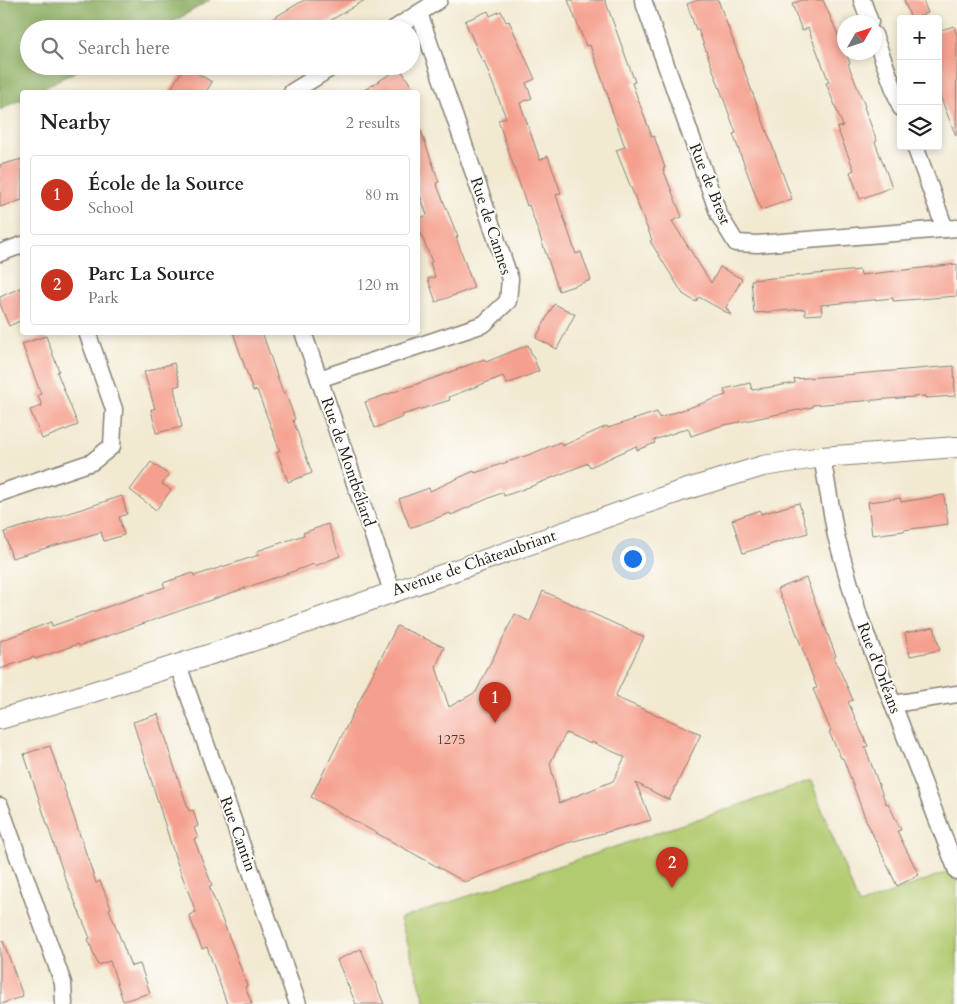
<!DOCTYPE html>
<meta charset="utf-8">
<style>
:root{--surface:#fff;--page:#f2f2f2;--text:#222;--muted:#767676;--line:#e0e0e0;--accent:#c8321e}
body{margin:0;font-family:Cardo,serif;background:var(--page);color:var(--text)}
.controls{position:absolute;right:15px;top:15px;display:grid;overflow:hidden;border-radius:5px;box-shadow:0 2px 8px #0003}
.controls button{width:45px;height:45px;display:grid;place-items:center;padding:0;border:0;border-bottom:1px solid var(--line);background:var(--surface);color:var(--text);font:25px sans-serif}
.compass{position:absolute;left:837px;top:15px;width:45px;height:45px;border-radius:50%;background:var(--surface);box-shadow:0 2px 8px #0003;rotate:51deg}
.you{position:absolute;left:632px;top:558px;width:18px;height:18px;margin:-12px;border:4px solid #fff;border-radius:50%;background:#1a73e8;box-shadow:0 0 0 8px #1a73e833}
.badge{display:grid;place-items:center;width:32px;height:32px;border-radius:50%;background:var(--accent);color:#fff;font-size:16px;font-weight:700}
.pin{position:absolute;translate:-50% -41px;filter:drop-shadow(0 1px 2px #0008)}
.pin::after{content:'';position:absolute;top:26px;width:18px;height:15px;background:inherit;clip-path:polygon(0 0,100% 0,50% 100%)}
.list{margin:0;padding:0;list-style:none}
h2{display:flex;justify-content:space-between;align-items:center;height:65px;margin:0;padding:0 20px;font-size:21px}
h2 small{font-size:16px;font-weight:400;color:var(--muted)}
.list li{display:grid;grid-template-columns:32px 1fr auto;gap:15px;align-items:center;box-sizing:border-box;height:80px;margin:0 10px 10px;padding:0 10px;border:1px solid var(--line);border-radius:5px}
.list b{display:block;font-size:19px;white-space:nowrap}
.list p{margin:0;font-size:16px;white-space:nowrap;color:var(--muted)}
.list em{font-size:16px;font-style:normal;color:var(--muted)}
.icon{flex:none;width:28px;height:28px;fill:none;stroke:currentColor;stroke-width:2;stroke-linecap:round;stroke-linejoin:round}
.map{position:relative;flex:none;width:957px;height:1004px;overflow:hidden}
.search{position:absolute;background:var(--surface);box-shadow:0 2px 8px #0003;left:20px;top:20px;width:400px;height:55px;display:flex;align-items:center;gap:12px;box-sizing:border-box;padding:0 18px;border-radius:28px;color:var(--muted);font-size:19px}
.panel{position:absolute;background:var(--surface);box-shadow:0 2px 8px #0003;left:20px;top:90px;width:400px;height:245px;border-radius:5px}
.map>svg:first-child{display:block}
.green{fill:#b2ca70;stroke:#677346}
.forest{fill:#8dae62;stroke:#54653f}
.building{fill:#f5a08e;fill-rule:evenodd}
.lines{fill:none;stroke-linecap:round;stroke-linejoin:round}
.minor-casing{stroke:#878276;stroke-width:19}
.tertiary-casing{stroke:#878276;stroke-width:22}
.minor{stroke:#fff;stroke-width:16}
.tertiary{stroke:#fff;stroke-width:20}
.labels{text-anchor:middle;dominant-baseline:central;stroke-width:4;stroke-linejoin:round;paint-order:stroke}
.number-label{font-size:14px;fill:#523d38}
.street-label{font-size:16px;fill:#1c1c1c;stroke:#fdfcf7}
</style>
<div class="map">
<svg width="957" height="1004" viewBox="0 0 957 1004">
<rect width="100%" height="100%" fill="#fdfcf7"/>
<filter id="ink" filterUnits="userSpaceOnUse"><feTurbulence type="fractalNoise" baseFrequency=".02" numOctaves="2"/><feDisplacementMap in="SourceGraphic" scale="10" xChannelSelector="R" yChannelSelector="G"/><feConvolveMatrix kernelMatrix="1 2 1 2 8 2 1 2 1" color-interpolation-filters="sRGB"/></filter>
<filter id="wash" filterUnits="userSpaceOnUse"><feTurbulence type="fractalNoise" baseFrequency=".0096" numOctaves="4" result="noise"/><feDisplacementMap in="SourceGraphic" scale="20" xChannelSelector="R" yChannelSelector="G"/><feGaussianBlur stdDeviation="1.12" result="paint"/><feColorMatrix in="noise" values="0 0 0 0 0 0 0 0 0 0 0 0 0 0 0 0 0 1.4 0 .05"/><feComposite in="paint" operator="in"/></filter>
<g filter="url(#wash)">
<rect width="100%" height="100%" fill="#f2e9d1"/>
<!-- green -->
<path class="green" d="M811 781 859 905 955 869 957 871V1004H426L400 919Z"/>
<!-- forest -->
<path class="forest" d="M0 0H210L161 29H29V66H86L35 92H22V99L0 110Z"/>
<g id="blocks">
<!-- building -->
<g class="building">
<path d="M304 0H365L316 29H255Z"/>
<path d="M568 0H605L635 82 632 83 652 137 654 136 665 168 663 169 682 217 672 221 711 283 720 267 742 279 726 307 731 315 699 297 696 302 683 294 650 241 652 240 616 150 625 147 608 99H609L590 45 586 46Z"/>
<path d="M698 0H718L792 199 761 210 733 134 736 133 720 89 698 29 696 30 687 4Z"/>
<path d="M802 0H823L850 63 848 64 865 106 864 107 877 141 875 142 892 187 860 199 850 172 854 170 837 128 843 126 826 83 829 82 808 28 802 31 792 4Z"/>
<path d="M904 0H923L928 13 911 19Z"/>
<path d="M488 11 490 16 501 11 506 22 509 21 535 79 526 83 532 98 520 103 540 160 548 156 561 193 556 195 576 254 581 252 591 280 559 291 529 205 527 206 498 120 506 118 484 61H482L465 21Z"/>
<path d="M954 26 957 36 956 136 938 91V31Z"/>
<path d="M185 66 212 82 206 92H169Z"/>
<path d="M400 68 415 92H361Z"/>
<path d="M418 128H420L439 182 436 183 458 237H456L474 288 436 302 428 279 435 277 430 263 432 262 418 226V219L427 215 418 190Z"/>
<path d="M22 159V200L0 207V165Z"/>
<path d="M957 264V296L893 301V298L821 305 822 314 805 315V309L754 313 751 280 860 270 861 275Z"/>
<path d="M22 287V320L9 326 0 304V297Z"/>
<path d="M554 304 575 314 557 349 536 338Z"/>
<path d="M233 332H262L283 393 285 392 295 419 293 420 312 473 288 482 277 452 280 451 257 390 253 391Z"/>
<path d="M46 336 59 371 57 372 78 425 42 439 30 410 42 406 38 395 41 394 22 344Z"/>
<path d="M528 345 539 371 507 384 503 376 449 397 450 400 402 415 403 417 375 428 365 402 440 376 484 359 486 362Z"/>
<path d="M174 363 180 385 174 387 182 427 156 433 151 409H155L144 372Z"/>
<path d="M954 366 955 396 925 398V396L812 405 813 407 720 426 691 436 688 428 654 440 655 443 637 450 636 446 590 467 588 463 532 486 504 496 503 492 451 515 450 513 410 528 399 499 429 488 430 491 474 471 475 473 531 454 560 442 562 446 607 426 608 428 657 412 659 418 726 395 724 389 750 383 752 390 795 383 794 379Z"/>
<path d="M151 462 169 475 162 484 171 490 156 510 130 490Z"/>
<path d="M944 495 948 524 904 530V531L872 535 868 502 900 498 901 502Z"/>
<path d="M122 496 127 514 119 517 124 535 104 541 101 532 12 558 4 532 32 524V525Z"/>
<path d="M799 503 808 533 743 553 732 520 760 510 761 514Z"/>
<path d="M328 524 340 556 315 566 314 564 79 646 78 644 35 659 34 657 0 669V641L51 622 52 626 165 587 163 583 193 573 194 576 259 555 257 551 304 535 303 533Z"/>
<path d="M806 578 836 656 834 657 853 700 848 702 868 746 865 747 886 804 888 803 901 830 897 831 919 875 897 886 866 820 843 758H841L829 732 831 731 813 689 817 688 789 613 777 589Z"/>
<path d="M543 591 644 637 615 697 701 734 669 800 636 783 651 820 567 843 465 882 311 797 397 626 444 647 436 667 449 707 476 692 515 614 530 622ZM566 733 591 744 592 742 625 757 613 781 559 803 550 763Z"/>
<path d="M934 627 940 650 910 656 905 633Z"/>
<path d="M158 714 169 748H168L189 811 193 810 198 826 194 828 198 838 194 839 212 885 209 886 235 952 247 986 245 987 252 1004H227L207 947 202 949 189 915 196 912 176 860 133 722Z"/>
<path d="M50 746 96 883 100 881 111 908 109 909 131 966 140 964 150 993 123 1001 110 961 98 965 88 939 90 938 64 875 24 754Z"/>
<path d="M0 941H3L23 996 1 1004H0Z"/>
<path d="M361 949 384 1004H356L337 960Z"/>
</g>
</g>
</g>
<g filter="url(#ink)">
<use href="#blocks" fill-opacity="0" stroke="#878276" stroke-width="1"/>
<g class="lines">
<!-- minor casing -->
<g class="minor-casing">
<g id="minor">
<path d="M643 0 719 215 736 243 757 244 957 228"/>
<path d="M862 0 870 22"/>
<path d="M394 29 439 0"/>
<path d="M874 35 901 108"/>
<path d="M292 92 334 66"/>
<path d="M915 146 945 229"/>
<path d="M0 253 22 245"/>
<path d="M303 332 392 591"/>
<path d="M319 379 484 324 508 301 510 279 419 13"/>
<path d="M822 457 836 536 859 616 957 871"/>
<path d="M0 493 92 462 112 446 114 409 87 332"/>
<path d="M178 665 298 1004"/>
<path d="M893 704 957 694"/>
<path d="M0 806 63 983 64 1004"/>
</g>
</g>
<!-- tertiary casing -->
<g class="tertiary-casing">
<path id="tertiary" d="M0 719 77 697 274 634 681 491 763 466 822 457 957 447"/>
</g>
<!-- minor -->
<use href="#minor" class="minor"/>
<!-- tertiary -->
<use href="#tertiary" class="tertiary"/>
</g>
</g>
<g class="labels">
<!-- number labels -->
<g class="number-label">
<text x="451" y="739">1275</text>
</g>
<!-- street labels -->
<g class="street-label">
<text transform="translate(710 184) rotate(68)">Rue de Brest</text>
<text transform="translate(491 226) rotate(72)">Rue de Cannes</text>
<text transform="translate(348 462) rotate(71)">Rue de Montbéliard</text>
<text transform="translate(474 563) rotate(-19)">Avenue de Châteaubriant</text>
<text transform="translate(879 668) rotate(69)">Rue d'Orléans</text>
<text transform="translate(238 834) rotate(70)">Rue Cantin</text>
</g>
</g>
</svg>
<div class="controls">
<button>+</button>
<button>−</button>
<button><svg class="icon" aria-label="layers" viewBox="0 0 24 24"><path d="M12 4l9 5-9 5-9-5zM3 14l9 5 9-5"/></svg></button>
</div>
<svg class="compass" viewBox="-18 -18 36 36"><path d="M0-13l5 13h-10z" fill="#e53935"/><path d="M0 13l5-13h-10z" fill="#767676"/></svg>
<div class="you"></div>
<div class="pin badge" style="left:495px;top:723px">1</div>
<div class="pin badge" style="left:672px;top:888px">2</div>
<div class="search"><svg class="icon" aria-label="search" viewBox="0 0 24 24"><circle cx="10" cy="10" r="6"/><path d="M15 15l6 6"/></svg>Search here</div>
<section class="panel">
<h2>Nearby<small>2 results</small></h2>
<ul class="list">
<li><span class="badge">1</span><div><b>École de la Source</b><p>School</p></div><em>80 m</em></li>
<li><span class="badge">2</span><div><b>Parc La Source</b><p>Park</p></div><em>120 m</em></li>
</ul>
</section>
</div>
